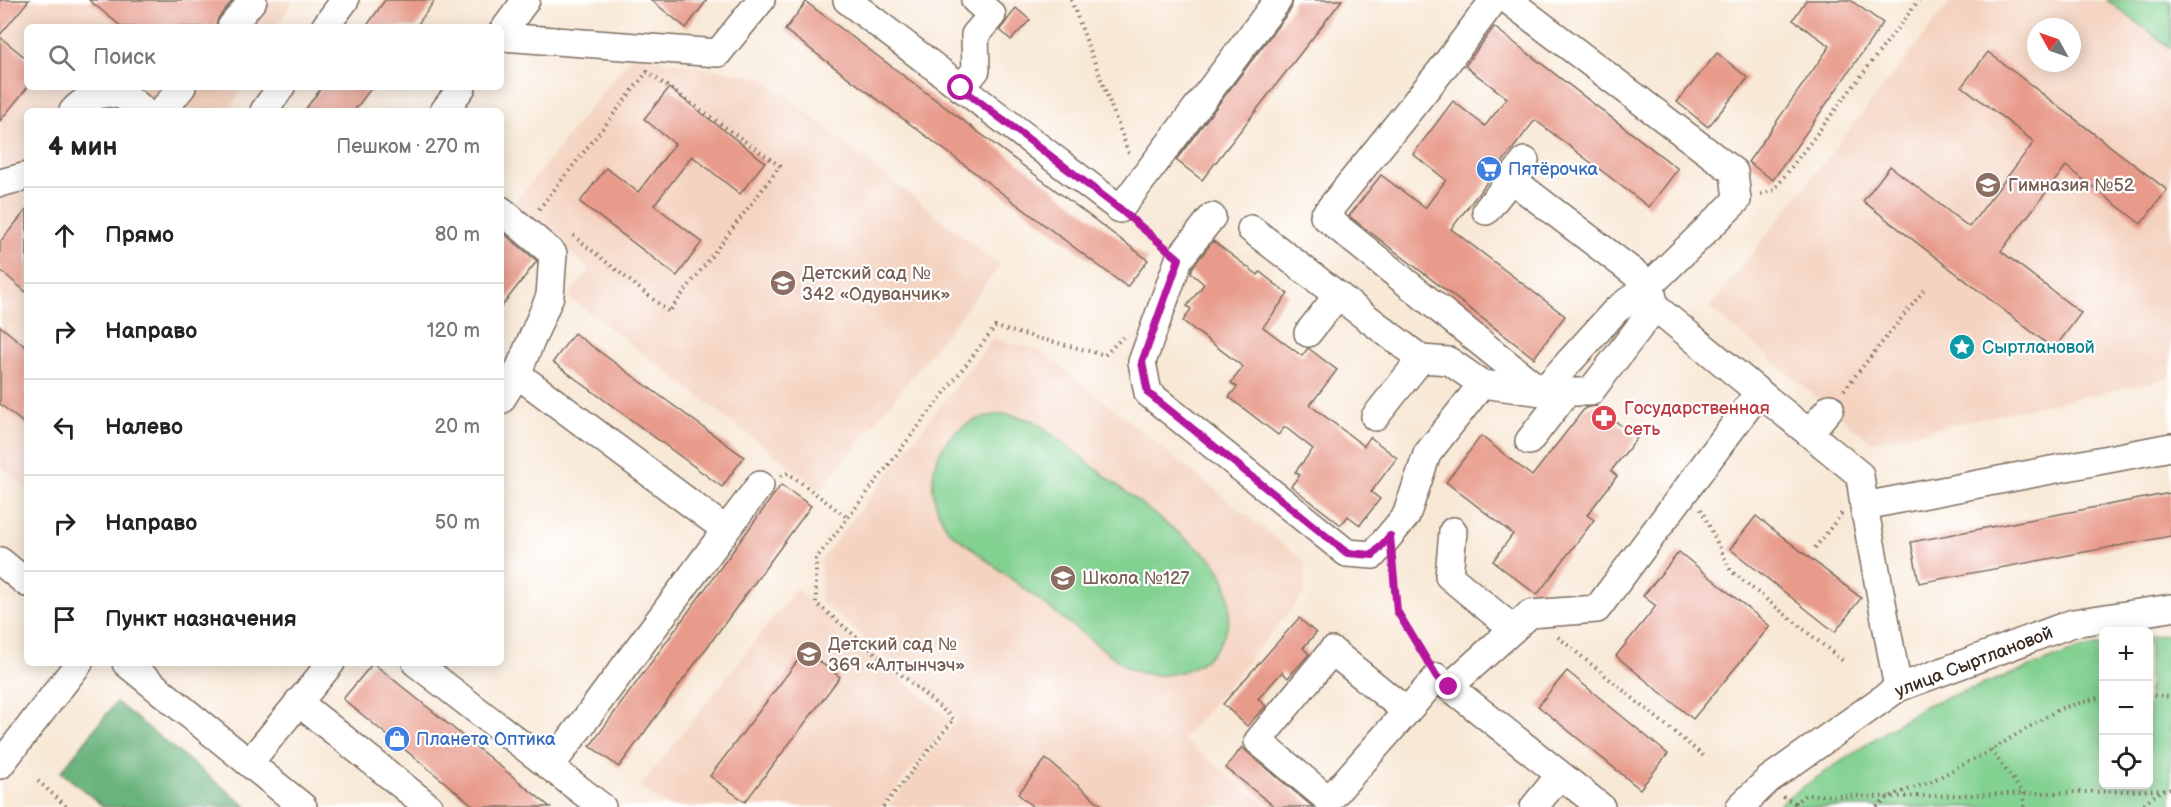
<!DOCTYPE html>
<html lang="ru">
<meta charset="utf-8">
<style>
:root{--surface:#fff;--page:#f6f6f6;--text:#222;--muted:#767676;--line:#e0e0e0}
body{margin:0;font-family:"Balsamiq Sans",sans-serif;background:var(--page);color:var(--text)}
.controls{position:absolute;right:18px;bottom:18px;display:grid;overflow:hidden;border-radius:9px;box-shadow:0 3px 15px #0003}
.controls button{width:54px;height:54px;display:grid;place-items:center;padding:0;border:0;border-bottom:2px solid var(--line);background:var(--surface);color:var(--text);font:30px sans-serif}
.compass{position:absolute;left:2027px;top:18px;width:54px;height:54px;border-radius:50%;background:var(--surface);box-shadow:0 3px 15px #0003;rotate:310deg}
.stop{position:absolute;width:18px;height:18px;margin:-14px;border:4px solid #b5179e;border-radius:50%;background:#fff}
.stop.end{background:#b5179e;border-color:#fff;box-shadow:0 2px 6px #0008}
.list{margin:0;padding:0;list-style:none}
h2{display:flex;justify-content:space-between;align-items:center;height:78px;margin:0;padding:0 24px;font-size:26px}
h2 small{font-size:20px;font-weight:400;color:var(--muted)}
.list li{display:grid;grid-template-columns:39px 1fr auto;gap:18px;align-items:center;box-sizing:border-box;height:96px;padding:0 24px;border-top:2px solid var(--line)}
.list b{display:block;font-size:22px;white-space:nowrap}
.list em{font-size:20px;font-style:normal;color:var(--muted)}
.icon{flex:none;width:33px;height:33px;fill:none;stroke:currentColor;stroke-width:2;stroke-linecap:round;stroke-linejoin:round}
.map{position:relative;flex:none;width:2171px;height:807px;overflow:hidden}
.search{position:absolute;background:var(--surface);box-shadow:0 3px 15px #0003;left:24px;top:24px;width:480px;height:66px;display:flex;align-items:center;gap:15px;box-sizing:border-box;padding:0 21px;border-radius:9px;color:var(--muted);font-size:22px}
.panel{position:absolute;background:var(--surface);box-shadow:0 3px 15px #0003;left:24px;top:108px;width:480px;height:558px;border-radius:9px}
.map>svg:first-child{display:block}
.built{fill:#f4d3c0;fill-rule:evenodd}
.green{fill:#82d191;stroke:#5e7e58;stroke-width:1.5}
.forest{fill:#69b37b;stroke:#526e4c;stroke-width:1.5}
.building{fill:#e89b8b}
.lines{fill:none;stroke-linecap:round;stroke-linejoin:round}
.minor-casing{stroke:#7d6c5e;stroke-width:30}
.path{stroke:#7d6c5e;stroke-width:4;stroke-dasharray:1.5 4.5;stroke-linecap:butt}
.minor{stroke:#fff;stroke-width:27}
.route{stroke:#b5179e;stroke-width:8}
.labels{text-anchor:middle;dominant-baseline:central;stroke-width:4.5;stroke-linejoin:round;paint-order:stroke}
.shop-label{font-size:18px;fill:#366cbe;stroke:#fff;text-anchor:start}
.education-label{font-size:18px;fill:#785e54;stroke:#fff;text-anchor:start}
.culture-label{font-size:18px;fill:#0d838f;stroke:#fff;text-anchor:start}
.health-label{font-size:18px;fill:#be3a42;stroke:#fff;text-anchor:start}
.street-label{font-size:18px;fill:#3b2a1e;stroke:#fff}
</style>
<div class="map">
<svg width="2171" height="807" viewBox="0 0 2171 807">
<rect width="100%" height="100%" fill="#fff"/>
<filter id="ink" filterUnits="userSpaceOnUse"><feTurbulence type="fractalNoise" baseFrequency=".0167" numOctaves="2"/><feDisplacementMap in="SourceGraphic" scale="12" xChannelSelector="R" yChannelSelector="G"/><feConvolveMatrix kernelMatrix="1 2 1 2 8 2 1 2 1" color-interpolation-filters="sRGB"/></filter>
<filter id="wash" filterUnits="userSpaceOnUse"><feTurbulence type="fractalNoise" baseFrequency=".008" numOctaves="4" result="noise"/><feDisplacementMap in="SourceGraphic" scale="24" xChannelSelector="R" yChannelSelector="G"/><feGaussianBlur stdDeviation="1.35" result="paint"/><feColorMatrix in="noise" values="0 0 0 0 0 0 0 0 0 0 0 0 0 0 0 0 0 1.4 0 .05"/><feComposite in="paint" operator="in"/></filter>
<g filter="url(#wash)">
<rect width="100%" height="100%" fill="#f8e8d6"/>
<!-- built -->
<g class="built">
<path d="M0 0H293L277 27H27V87H243L229 111H27V488L0 465Z"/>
<path d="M1952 0H2171V378L1871 442 1709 308ZM2036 27H2072V63H2036Z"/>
<path d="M632 55 763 78 1000 266 821 490 568 296 590 270 514 204Z"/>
<path d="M993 338 1039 350 1306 562 1305 593 1183 739 1269 807H888L959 718 821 602V560Z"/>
<path d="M796 589 951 720 881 807H669L640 787Z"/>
</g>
<!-- green -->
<g class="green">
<path d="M2107 0H2171V48Z"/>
<path d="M1007 414 1034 421 1045 429 1213 560C1259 624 1202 696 1129 669L949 531C912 478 942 415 1007 414Z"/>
<path d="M2171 634V807H1777L1785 799 1924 706 2080 649 2103 645 2104 784H2148L2149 637Z"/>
</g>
<!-- forest -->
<path class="forest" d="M116 702 247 807H104L61 772Z"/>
<g id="blocks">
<!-- building -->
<g class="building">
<path d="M0 0H29L0 35Z"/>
<path d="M89 0H233L218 18 216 27H122Z"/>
<path d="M385 0H435L416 27H366Z"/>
<path d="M651 0H707L686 28Z"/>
<path d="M1293 0H1342L1202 180 1176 160 1291 9Z"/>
<path d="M1806 0H1850L1883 23 1773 180 1748 162 1830 46 1793 20Z"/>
<path d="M806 2 1148 260 1127 287 785 30Z"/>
<path d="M1016 8 1030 20 1011 40 1000 30Z"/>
<path d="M1494 27 1678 169 1649 207 1535 120 1451 229 1565 316 1534 358 1349 216 1381 175 1425 208 1446 180 1413 154 1453 101 1485 126 1507 98 1465 66Z"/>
<path d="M0 37 27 59V88L0 121Z"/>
<path d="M1988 52 2167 190 2141 224 2066 166 2001 251 2081 313 2054 349 1863 201 1890 166 1969 227 2034 142 1962 86Z"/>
<path d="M1717 53 1748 78 1708 127 1677 102Z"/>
<path d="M322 87H372L354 111H304Z"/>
<path d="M669 88 765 162 740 194 692 156 654 205 702 242 677 276 580 202 606 168 638 192 675 144 644 119Z"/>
<path d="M27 209V293L0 270V242Z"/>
<path d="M501 231 537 261 501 307Z"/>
<path d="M1213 241 1258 275 1260 272 1288 294 1263 327 1302 356 1308 348 1337 370 1310 405 1364 446 1370 437 1397 458 1371 492 1380 499 1360 525 1348 516 1341 525 1291 486 1300 475 1295 472 1313 449 1285 427 1278 435 1229 397 1237 387 1231 383 1243 367 1183 321 1191 309 1187 306 1204 284 1191 273 1193 267Z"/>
<path d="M0 326 27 348V426L0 404Z"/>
<path d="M574 333 744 457 722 487 553 362Z"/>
<path d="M1596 406 1637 438 1611 471 1617 476 1587 515 1594 520 1537 595 1493 561 1513 534 1446 482 1481 436 1532 476 1585 408Z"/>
<path d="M781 485 811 506 619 767 590 746Z"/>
<path d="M2171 493V536L1919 583 1911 542Z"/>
<path d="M1756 516 1861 598 1835 632 1730 549Z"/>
<path d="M1679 552 1770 626 1693 719 1616 656 1656 606 1643 596Z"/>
<path d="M1299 618 1316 633 1303 648 1309 654 1288 678 1282 672 1258 699 1266 706 1247 726 1223 704Z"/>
<path d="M805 651 840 677 745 802 710 776Z"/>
<path d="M373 663 415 697 550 807H475L343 699Z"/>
<path d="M1567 671 1668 754 1640 789 1538 706Z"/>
<path d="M1242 747 1248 753 1313 807H1275L1226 768Z"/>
<path d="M1046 759 1104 807H1033L1018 794Z"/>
</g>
</g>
</g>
<g filter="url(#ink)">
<use href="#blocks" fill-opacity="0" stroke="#7d6c5e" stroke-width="1.5"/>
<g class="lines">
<!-- minor casing -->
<g class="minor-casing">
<g id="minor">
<path d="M847 0 1120 209 1278 0"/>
<path d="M1494 0 1443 68 1324 216 1542 392 1616 310 1650 285 1511 179"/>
<path d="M1508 0 1734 172 1737 200 1650 285 1655 307 1860 475 1864 506"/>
<path d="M231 27 253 0"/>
<path d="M325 27 345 0"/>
<path d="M501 34 526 0"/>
<path d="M501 37 718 53 761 0"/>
<path d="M961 88 976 70 975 35 992 15 975 0"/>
<path d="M73 111C95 88 122 87 143 111"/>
<path d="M162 111 182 87"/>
<path d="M264 111 281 87"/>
<path d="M444 111 462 87"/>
<path d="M0 183 27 176"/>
<path d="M501 210 553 254 550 296 517 374"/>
<path d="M1486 211 1525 161"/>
<path d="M1212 217 1179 259 1142 362 1148 393 1347 553 1373 555 1406 516 1427 454 1482 384 1542 392H1590L1655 307"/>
<path d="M1251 229 1421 359 1449 361 1482 384"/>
<path d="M1308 333 1338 295"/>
<path d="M501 400 517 374 726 530 550 767"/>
<path d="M1375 417 1421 359"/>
<path d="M1809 433 1830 408"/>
<path d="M1529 441 1567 392"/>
<path d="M726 530 760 485"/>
<path d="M1453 531 1449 576 1513 629"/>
<path d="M0 561 27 583"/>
<path d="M126 663 303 807"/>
<path d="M416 663 602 807"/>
<path d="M1449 687 1530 614 1597 609 1759 392"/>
<path d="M1898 688 1864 506 2171 447"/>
<path d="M298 702 429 807"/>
<path d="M1406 711 1332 651 1258 741 1329 800 1437 677 1601 807"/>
<path d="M249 763 331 663"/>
<path d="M0 765 79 663"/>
<path d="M1534 807 1560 775"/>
<path d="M1740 807 1768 780 1898 688 2073 623 2171 608"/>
</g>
</g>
<!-- path -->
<g class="path">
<path d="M1071 0 1130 156"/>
<path d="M1761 194 1774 190 1919 0"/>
<path d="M539 209 647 72 780 166 669 312 570 233"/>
<path d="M1138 225 1160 243"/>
<path d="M1844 390 1924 290"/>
<path d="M781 476 788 473 848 518"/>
<path d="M1701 509 1731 571 1843 661"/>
<path d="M1815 548 1842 513"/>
<path d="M1393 569 1397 611 1426 659"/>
<path d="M1558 637 1706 758"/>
<path d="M2148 695 2171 697"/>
<path d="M1991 750 2024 794V807"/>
<path d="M38 781 67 807"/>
<path d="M1783 797 1795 803 1794 807"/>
<path d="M883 807 954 719 816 603V559L995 327 1105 355 1126 334"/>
<path d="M1801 807 1795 803 1805 795 1888 797 2162 790 2171 788"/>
<path d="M1877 807 1888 797 1930 782 1991 750 2059 709 2104 696"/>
<path d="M2139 807 2161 791"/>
</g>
<!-- minor -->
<use href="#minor" class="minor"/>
</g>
</g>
<g class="lines" filter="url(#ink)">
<!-- route -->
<path class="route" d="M961 88 1120 209 1179 259 1142 362 1148 393 1347 553 1373 555 1390 536 1397 611 1437 677 1449 687"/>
</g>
<!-- icons -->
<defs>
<g id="supermarket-disc" transform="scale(1.35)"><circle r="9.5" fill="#3f7fe0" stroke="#fff"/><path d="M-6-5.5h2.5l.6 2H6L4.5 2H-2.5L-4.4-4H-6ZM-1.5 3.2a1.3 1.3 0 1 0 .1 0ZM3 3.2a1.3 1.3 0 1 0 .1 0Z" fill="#fff"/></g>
<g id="school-disc" transform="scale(1.35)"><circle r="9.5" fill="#8d6e63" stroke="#fff"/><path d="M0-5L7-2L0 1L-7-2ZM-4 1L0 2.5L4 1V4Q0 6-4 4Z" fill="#fff"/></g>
<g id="sight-disc" transform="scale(1.35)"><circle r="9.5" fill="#0f9aa8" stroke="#fff"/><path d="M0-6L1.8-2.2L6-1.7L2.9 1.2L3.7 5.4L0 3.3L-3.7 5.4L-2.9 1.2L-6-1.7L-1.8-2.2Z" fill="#fff"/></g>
<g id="pharmacy-disc" transform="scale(1.35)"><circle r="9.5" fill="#e0444e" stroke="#fff"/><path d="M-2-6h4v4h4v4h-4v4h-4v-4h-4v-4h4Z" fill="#fff"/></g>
<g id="shop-disc" transform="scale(1.35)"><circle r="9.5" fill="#3f7fe0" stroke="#fff"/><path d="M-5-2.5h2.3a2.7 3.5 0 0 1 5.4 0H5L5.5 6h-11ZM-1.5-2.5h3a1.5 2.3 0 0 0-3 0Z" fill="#fff"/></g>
</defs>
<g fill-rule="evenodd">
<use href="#supermarket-disc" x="1489" y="169"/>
<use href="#school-disc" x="1988" y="185"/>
<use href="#school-disc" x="783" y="283"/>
<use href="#sight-disc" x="1962" y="347"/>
<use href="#pharmacy-disc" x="1604" y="418"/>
<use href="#school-disc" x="1063" y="578"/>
<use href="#school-disc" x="809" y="654"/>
<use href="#shop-disc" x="397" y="739"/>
</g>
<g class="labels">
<!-- shop labels -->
<g class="shop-label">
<text x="1508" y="169">Пятёрочка</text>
<text x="416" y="739">Планета Оптика</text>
</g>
<!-- education labels -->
<g class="education-label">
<text x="2008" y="185">Гимназия №52</text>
<text x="802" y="273">Детский сад №<tspan x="802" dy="21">342 «Одуванчик»</tspan></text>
<text x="1082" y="578">Школа №127</text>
<text x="828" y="644">Детский сад №<tspan x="828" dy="21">369 «Алтынчэч»</tspan></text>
</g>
<!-- culture labels -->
<g class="culture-label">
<text x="1982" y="347">Сыртлановой</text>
</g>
<!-- health labels -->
<g class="health-label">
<text x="1624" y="408">Государственная<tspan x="1624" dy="21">сеть</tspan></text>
</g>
<!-- street labels -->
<g class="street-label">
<text transform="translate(1974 662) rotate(-21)">улица Сыртлановой</text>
</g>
</g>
</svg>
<div class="controls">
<button>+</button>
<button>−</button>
<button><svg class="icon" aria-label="locate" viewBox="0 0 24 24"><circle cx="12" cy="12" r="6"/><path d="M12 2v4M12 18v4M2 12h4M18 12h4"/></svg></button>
</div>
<svg class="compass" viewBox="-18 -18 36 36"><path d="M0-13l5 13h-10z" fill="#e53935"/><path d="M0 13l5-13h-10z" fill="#767676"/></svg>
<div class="stop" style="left:961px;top:88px"></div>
<div class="stop end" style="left:1449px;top:687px"></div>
<div class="search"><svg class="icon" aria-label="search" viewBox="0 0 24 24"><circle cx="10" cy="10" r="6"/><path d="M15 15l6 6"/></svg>Поиск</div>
<section class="panel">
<h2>4 мин<small>Пешком · 270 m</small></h2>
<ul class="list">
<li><svg class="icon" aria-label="ahead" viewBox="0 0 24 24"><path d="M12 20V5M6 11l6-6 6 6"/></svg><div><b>Прямо</b></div><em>80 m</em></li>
<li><svg class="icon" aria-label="right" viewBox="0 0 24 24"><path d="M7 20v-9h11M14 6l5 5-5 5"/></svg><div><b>Направо</b></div><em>120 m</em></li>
<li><svg class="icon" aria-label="left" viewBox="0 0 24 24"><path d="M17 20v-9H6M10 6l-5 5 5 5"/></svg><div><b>Налево</b></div><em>20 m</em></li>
<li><svg class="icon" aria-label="right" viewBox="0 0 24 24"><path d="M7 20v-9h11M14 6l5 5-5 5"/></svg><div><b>Направо</b></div><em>50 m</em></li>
<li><svg class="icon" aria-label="arrive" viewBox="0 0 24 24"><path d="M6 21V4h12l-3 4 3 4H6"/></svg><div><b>Пункт назначения</b></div></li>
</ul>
</section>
</div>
